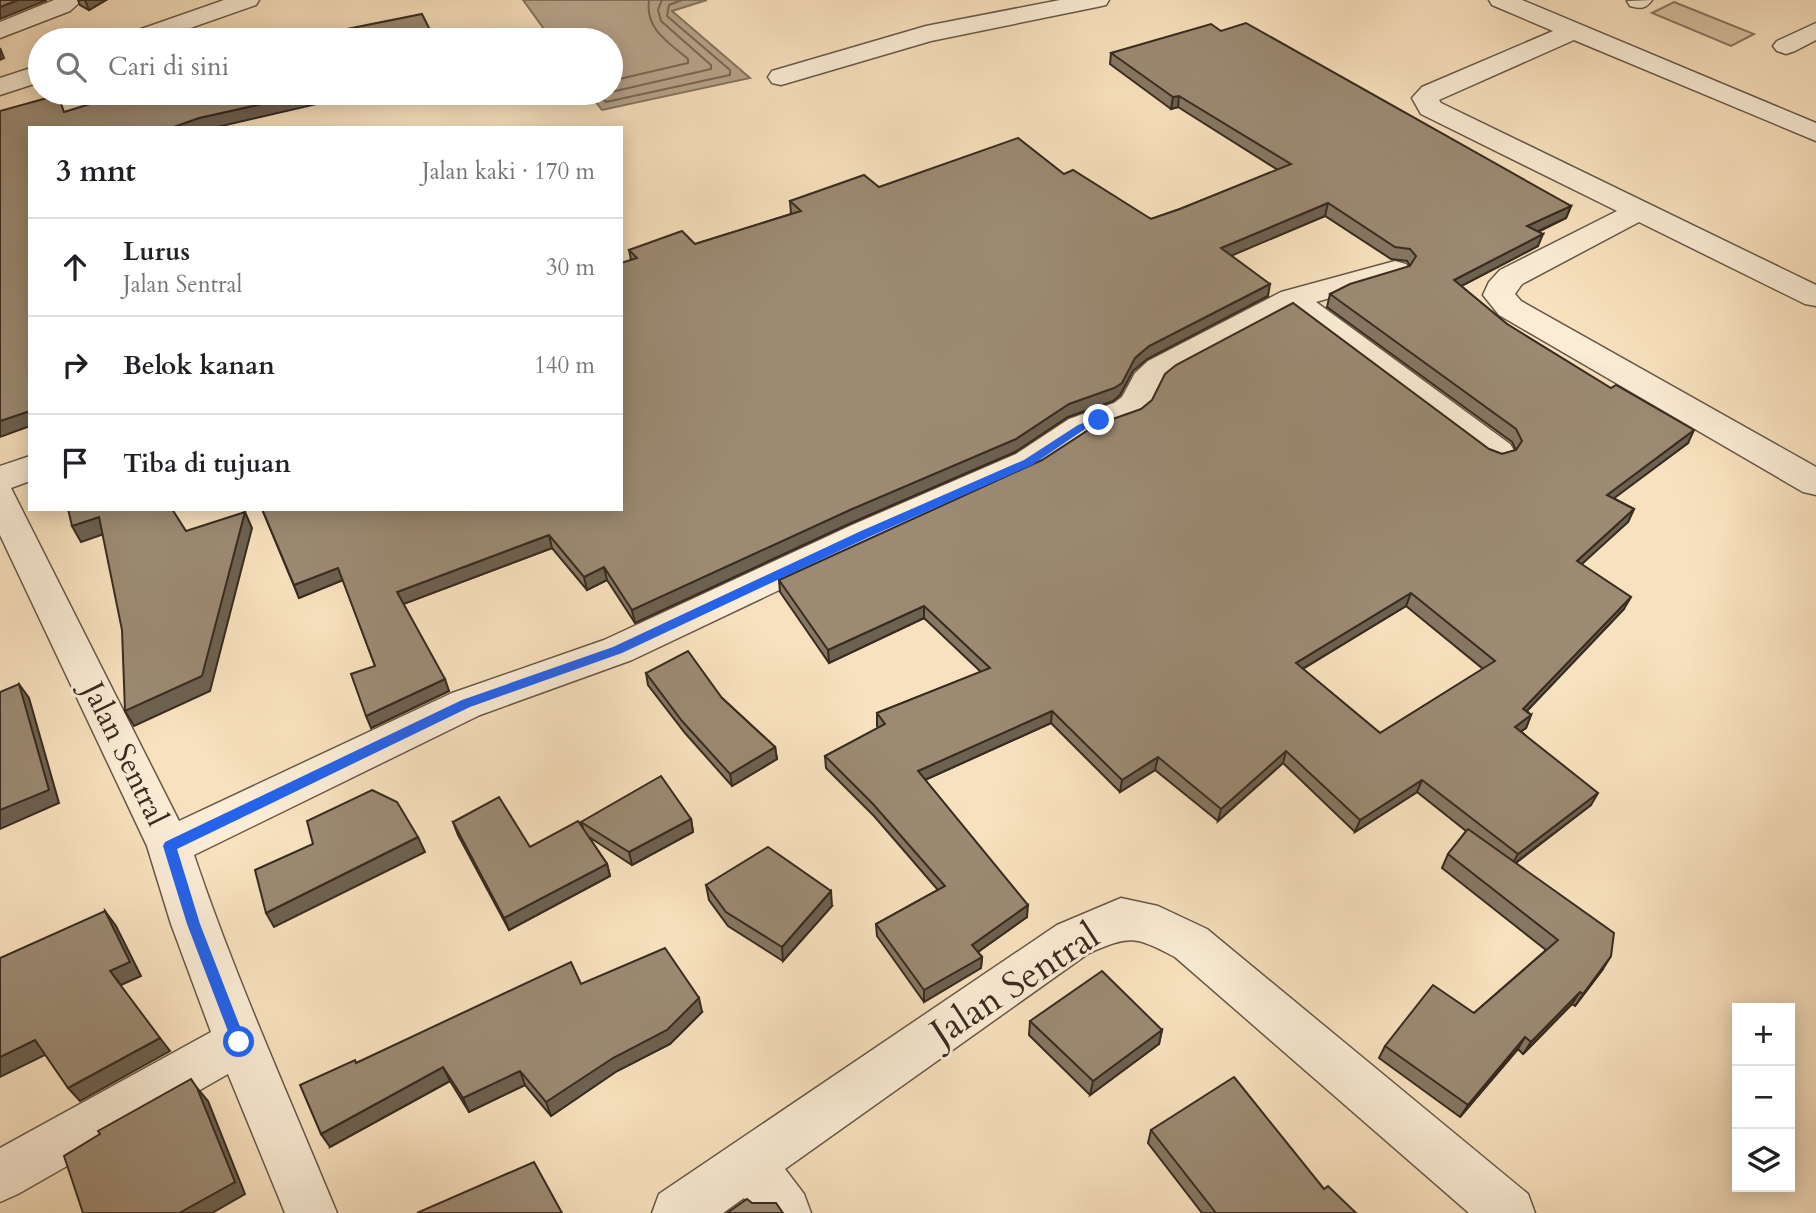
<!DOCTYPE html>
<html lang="id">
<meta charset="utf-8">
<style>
:root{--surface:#fff;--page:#f6f6f6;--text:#202124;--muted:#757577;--line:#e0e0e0}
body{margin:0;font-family:Cardo,serif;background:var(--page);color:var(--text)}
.controls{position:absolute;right:21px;bottom:21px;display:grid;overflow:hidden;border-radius:0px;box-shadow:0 4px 18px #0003}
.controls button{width:63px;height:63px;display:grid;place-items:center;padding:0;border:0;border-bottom:2px solid var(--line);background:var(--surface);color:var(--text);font:35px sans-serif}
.stop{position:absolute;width:21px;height:21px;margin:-16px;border:5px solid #2563eb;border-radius:50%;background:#fff}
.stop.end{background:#2563eb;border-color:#fff;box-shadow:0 2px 7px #0008}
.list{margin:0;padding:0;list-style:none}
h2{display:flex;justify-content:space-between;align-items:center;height:91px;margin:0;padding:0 28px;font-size:30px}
h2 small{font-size:23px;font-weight:400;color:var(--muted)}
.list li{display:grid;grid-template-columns:46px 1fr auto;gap:21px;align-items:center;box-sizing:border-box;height:98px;padding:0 28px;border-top:2px solid var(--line)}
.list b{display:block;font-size:26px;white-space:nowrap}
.list p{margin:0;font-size:23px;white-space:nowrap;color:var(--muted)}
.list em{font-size:23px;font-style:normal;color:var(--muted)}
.icon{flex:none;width:38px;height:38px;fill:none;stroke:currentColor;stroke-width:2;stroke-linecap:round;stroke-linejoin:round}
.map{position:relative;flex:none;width:1816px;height:1213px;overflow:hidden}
.search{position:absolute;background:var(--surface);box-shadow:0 4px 18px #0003;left:28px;top:28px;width:595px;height:77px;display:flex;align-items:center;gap:18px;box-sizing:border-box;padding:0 24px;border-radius:38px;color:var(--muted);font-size:26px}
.panel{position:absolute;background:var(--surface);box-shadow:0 4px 18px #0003;left:28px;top:126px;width:595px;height:385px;border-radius:0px}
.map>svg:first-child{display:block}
.green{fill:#d7c2a3;stroke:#887662;stroke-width:2}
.water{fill:#b7a389;stroke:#84735f;stroke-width:2}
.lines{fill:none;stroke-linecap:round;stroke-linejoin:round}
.shore{stroke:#786755;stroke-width:2}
.minor-casing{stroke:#685848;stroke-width:3}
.minor{fill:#faecd5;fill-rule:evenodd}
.wall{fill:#867763;stroke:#382b21;stroke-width:2;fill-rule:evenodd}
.shaded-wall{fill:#6d6150;stroke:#382b21;stroke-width:2}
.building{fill:#9c8a73;stroke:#382b21;stroke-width:2;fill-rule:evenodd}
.route{fill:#2563eb}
.labels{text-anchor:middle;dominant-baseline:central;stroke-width:6;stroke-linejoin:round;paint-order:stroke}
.street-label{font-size:30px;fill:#382b21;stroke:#faecd5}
.near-street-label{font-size:37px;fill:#382b21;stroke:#faecd5}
</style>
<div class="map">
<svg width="1816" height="1213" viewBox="0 0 1816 1213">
<rect width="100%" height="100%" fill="#f8e1be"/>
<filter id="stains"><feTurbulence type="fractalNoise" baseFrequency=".00286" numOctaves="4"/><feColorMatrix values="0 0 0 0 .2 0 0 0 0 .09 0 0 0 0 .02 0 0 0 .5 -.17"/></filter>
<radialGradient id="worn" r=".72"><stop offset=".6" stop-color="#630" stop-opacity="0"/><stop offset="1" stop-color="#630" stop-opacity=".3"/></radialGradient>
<!-- green -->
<path class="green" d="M1674 2 1754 34 1731 46 1652 13Z"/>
<!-- water -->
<path class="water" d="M523 0H707L672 11 750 78 602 110 589 93H611V40H552Z"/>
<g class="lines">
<!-- shore -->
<g class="shore">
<path d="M611 78 615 80 688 63V59C668 42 645 29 649 0"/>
<path d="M611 92 711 69V65L661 21 658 10 662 0"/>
<path d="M598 93 606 102 730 75V70L667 16 669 5 682 0"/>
</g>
<!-- minor casing -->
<g class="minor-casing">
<g id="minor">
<path d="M54 0H78L79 3 70 11 0 38V22Z"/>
<path d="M224 0H259L256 5 156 40H120L124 35Z"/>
<path d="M1060 0H1109L1106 5 1097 7 931 41 781 85 772 83 768 77 772 71 926 26Z"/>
<path d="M1489 0H1522L1816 123V141L1574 40 1439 100 1441 103 1816 285V306L1805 304 1639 222 1522 284 1515 294 1521 301 1816 467V495L1803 492 1499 315 1483 295 1489 282 1500 270 1617 211 1421 114 1412 98 1422 87 1553 31 1492 5Z"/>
<path d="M1652 0C1646 9 1640 9 1630 6L1627 1Z"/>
<path d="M1816 23V40L1795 51 1786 54 1777 51 1773 46 1777 41Z"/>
<path d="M40 65V82L0 95V78Z"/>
<path d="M1395 261 1406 264 1410 270 1406 276 1316 302 1510 444 1515 452 1510 460 1498 464 1486 460 1290 312 1172 375 1161 385 1148 411 1138 419 1093 435 1040 470 878 543 632 660 480 715 194 855C235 977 288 1094 337 1213H285L228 1074 18 1194 0 1202V1148L211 1032 171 924 147 846 0 535V466L30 456V481L11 488 179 821 452 693 604 640 852 525 1016 454 1069 419 1114 403 1122 397 1135 373 1148 361 1281 292Z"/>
<path d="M1121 898 1158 906 1207 929 1528 1194 1535 1213H1469L1175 957C1134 936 1131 935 1089 953L785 1169 804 1194 811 1213H754L744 1198 723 1213H652L659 1194 1057 925Z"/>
</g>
</g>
<!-- minor -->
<use href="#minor" class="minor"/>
</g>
<!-- wall -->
<g class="wall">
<path d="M78 0H106L89 10 80 5Z"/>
<path d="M1221 31 1571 206 1566 218 1538 232V246L1461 286 1507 324 1688 443 1613 498 1634 509 1628 522 1581 564 1624 609 1527 711 1531 715 1526 728 1521 731 1591 805 1516 863 1603 969 1575 1006 1572 1004 1523 1054 1518 1049 1460 1117 1379 1058 1385 1046 1474 1013 1546 950 1442 868 1448 854 1466 831 1417 792 1355 832 1283 763 1218 821 1155 770 1120 792 1051 723 925 780 1027 917 978 952 982 957 981 968 924 1002 877 936 876 924 938 890 874 816 826 768 825 756 879 728 877 726V713L981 672 924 618 829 663 780 592 779 580 1489 449 1502 454 1516 450 1512 442 1327 307 1330 294 1410 266 1407 261 1391 259 1325 216 1231 255 1268 296 1147 359 1133 371 1120 395 1113 401 1068 417 1015 452 851 523 635 623 607 580 587 590 552 548 403 604 449 691 371 728 375 666 343 580 299 598 262 509H621L631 260 629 250 695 244 791 214 790 201 879 187 1064 174 1151 219 1180 209 1278 170 1178 107 1171 109 1110 64 1111 53ZM1406 606 1483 669 1380 733 1303 669Z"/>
<path d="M646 673 722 698 775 747 777 759 732 786 685 733 648 685Z"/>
<path d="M691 819 693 832 632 865 589 837 607 864 610 876 509 930 458 835 453 822 530 847 583 828 581 822Z"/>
<path d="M706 885 832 906 783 961 728 926 709 900Z"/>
<path d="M581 984 702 1012 670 1044 617 1071 551 1116 525 1085 469 1112 450 1081 330 1147 356 1063Z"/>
<path d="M1030 1021 1162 1030 1159 1044 1090 1095 1029 1035Z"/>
<path d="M1151 1130 1324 1189 1356 1213H1202L1148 1143Z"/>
</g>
<!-- shaded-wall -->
<g class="shaded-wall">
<path d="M18 0H47L0 19V7Z"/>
<path d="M85 0H106L89 10Z"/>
<path d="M0 48 4 58 0 60Z"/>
<path d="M310 93H364L213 128H171L199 118Z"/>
<path d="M1179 96 1178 107 1171 109 1173 97Z"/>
<path d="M1328 203 1325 216 1219 261 1221 248Z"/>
<path d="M1571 206 1566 218 1523 238 1527 226Z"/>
<path d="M1543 234 1538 246 1450 292 1454 280Z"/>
<path d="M1270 284 1268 296 1147 359 1133 371 1120 395 1113 401 1068 417 1015 452 851 523 635 623 632 610 1135 358 1149 346Z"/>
<path d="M30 411V426L0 437V421Z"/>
<path d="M1694 430 1688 443 1601 508 1607 495Z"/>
<path d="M1634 509 1628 522 1571 574 1577 561Z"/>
<path d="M245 512 252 528 210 691 134 726 125 711Z"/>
<path d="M99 517 107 533 81 542 72 526Z"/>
<path d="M549 535 552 548 401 605 397 592Z"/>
<path d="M604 567 607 580 587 590 584 577Z"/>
<path d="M338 568 343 580 299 598 294 585Z"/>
<path d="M1411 593 1406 606 1292 675 1296 663Z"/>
<path d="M1631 597 1624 609 1517 721 1523 709Z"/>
<path d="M924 606V618L829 663 828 650Z"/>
<path d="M445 679 449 691 371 728 366 716Z"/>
<path d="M19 684 29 698 59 803 0 829V810Z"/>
<path d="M1052 711 1051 723 918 783V771Z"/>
<path d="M1531 715 1526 728 1509 739 1515 727Z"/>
<path d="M775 747 777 759 732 786 730 774Z"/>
<path d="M1286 751 1283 763 1218 821 1221 809Z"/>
<path d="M1158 757 1155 770 1120 792 1122 780Z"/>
<path d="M1422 780 1417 792 1355 832 1360 820Z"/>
<path d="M1598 793 1591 805 1511 866 1518 854Z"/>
<path d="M691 819 693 832 632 865 629 852Z"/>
<path d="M418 837 425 852 274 927 266 913Z"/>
<path d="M607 864 610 876 509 930 504 918Z"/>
<path d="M831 891 832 906 783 961 782 947Z"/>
<path d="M1028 905 1027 917 972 956V945Z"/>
<path d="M105 911 116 926 141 976 121 985 110 971Z"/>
<path d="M1611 956 1603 969 1575 1006 1583 994Z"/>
<path d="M982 957 981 968 924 1002V990Z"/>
<path d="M1580 992 1572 1004 1523 1054 1531 1042Z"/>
<path d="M699 998 702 1012 670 1044 617 1071 551 1116 546 1102Z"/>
<path d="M1162 1030 1159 1044 1090 1095 1093 1081Z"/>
<path d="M1525 1037 1518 1049 1460 1117 1468 1105Z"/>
<path d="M160 1038 170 1051 80 1101 68 1088Z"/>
<path d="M35 1040 47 1054 0 1077V1057Z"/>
<path d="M443 1067 450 1081 330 1147 321 1134Z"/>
<path d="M520 1071 525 1085 469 1112 463 1098Z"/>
<path d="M197 1088 208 1101 245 1194 212 1213H179Z"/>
</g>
<!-- building -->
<g class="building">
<path d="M0 0H18L0 7Z"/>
<path d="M422 14 435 40H318L334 36 332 32Z"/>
<path d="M1246 23 1571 206 1527 226 1543 234 1454 280 1507 324 1611 388 1616 385 1694 430 1607 495 1634 509 1577 561 1631 597 1523 709 1531 715 1515 727 1598 793 1518 854 1422 780 1360 820 1286 751 1221 809 1158 757 1122 780 1052 711 918 771 1028 905 972 945 982 957 924 990 876 924 945 886 873 804 825 756 885 724 877 713 990 668 924 606 828 650 779 580 1042 460 1096 425 1141 409 1152 400 1165 374 1176 365 1293 303 1489 449 1502 454 1516 450 1522 441 1516 429 1330 294 1350 284 1410 266 1416 256 1410 249 1395 247 1328 203 1221 248 1270 284 1149 346 1135 358 1122 383 1114 388 1069 404 1016 439 850 510 632 610 604 567 584 577 549 535 397 592 445 679 366 716 351 674 375 666 338 568 294 585 262 509H621V263L637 258 629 250 682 231 695 244 801 211 790 201 864 175 879 187 1018 138 1064 174 1073 170 1151 219 1180 209 1291 164 1179 96 1173 97 1111 53 1211 24 1221 31ZM1411 593 1495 661 1380 733 1296 663Z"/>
<path d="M126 93H310L199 118 171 128H30V411L0 421V111L58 95 64 112Z"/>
<path d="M68 509H172L186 531 245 512 202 676 125 711 122 630 99 517 72 526Z"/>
<path d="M688 651 722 698 775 747 730 774 682 721 646 673Z"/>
<path d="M19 684 49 790 0 810V692Z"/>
<path d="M661 776 691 819 629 852 581 822Z"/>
<path d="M372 790 397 802 418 837 266 913 255 870 313 844 307 821Z"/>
<path d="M499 797 530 847 578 821 607 864 504 918 453 822Z"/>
<path d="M1468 829 1614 933 1611 956 1583 994 1580 992 1531 1042 1525 1037 1468 1105 1385 1046 1433 985 1474 1013 1558 940 1448 854Z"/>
<path d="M768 847 831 891 782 947 726 912 706 885Z"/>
<path d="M105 911 130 962 110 971 160 1038 68 1088 35 1040 0 1057V958Z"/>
<path d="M665 948 699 998 667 1030 613 1058 546 1102 520 1071 463 1098 443 1067 321 1134 300 1085 355 1060 356 1063 571 962 581 984Z"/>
<path d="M1102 971 1162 1030 1093 1081 1030 1021Z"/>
<path d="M1234 1077 1324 1189 1328 1186 1356 1213H1216L1151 1130Z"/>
<path d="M191 1079 197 1088 235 1182 179 1213H83L64 1156 100 1134 98 1131Z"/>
<path d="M534 1162 562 1213H417Z"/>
<path d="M747 1199 752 1203H776L783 1213H727Z"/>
</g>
<!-- route -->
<path class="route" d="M1099 417 1104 420 1103 422 1085 429 1032 465 869 537 622 653 470 707 177 849 200 924 246 1042 244 1047H234L187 924 163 846 165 842 462 700 613 647 861 531 1024 460 1078 425Z"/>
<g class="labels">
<!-- street labels -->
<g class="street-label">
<text transform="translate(125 754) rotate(64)">Jalan Sentral</text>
</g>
<!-- near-street labels -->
<g class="near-street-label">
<text transform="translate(1015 984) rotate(-33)">Jalan Sentral</text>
</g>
</g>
<rect width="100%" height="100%" filter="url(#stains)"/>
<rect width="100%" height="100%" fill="url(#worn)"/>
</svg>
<div class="controls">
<button>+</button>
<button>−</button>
<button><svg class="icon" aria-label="layers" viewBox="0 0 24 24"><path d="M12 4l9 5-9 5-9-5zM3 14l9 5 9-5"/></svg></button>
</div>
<div class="stop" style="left:239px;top:1042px"></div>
<div class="stop end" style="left:1099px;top:420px"></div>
<div class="search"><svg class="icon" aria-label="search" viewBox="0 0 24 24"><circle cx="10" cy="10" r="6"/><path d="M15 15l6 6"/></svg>Cari di sini</div>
<section class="panel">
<h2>3 mnt<small>Jalan kaki · 170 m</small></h2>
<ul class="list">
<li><svg class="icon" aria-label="ahead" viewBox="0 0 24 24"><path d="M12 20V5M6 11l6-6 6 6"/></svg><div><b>Lurus</b><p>Jalan Sentral</p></div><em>30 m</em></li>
<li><svg class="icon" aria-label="right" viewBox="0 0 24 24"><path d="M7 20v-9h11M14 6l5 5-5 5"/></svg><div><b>Belok kanan</b></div><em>140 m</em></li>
<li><svg class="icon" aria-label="arrive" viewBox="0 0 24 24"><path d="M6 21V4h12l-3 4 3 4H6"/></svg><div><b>Tiba di tujuan</b></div></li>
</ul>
</section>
</div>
